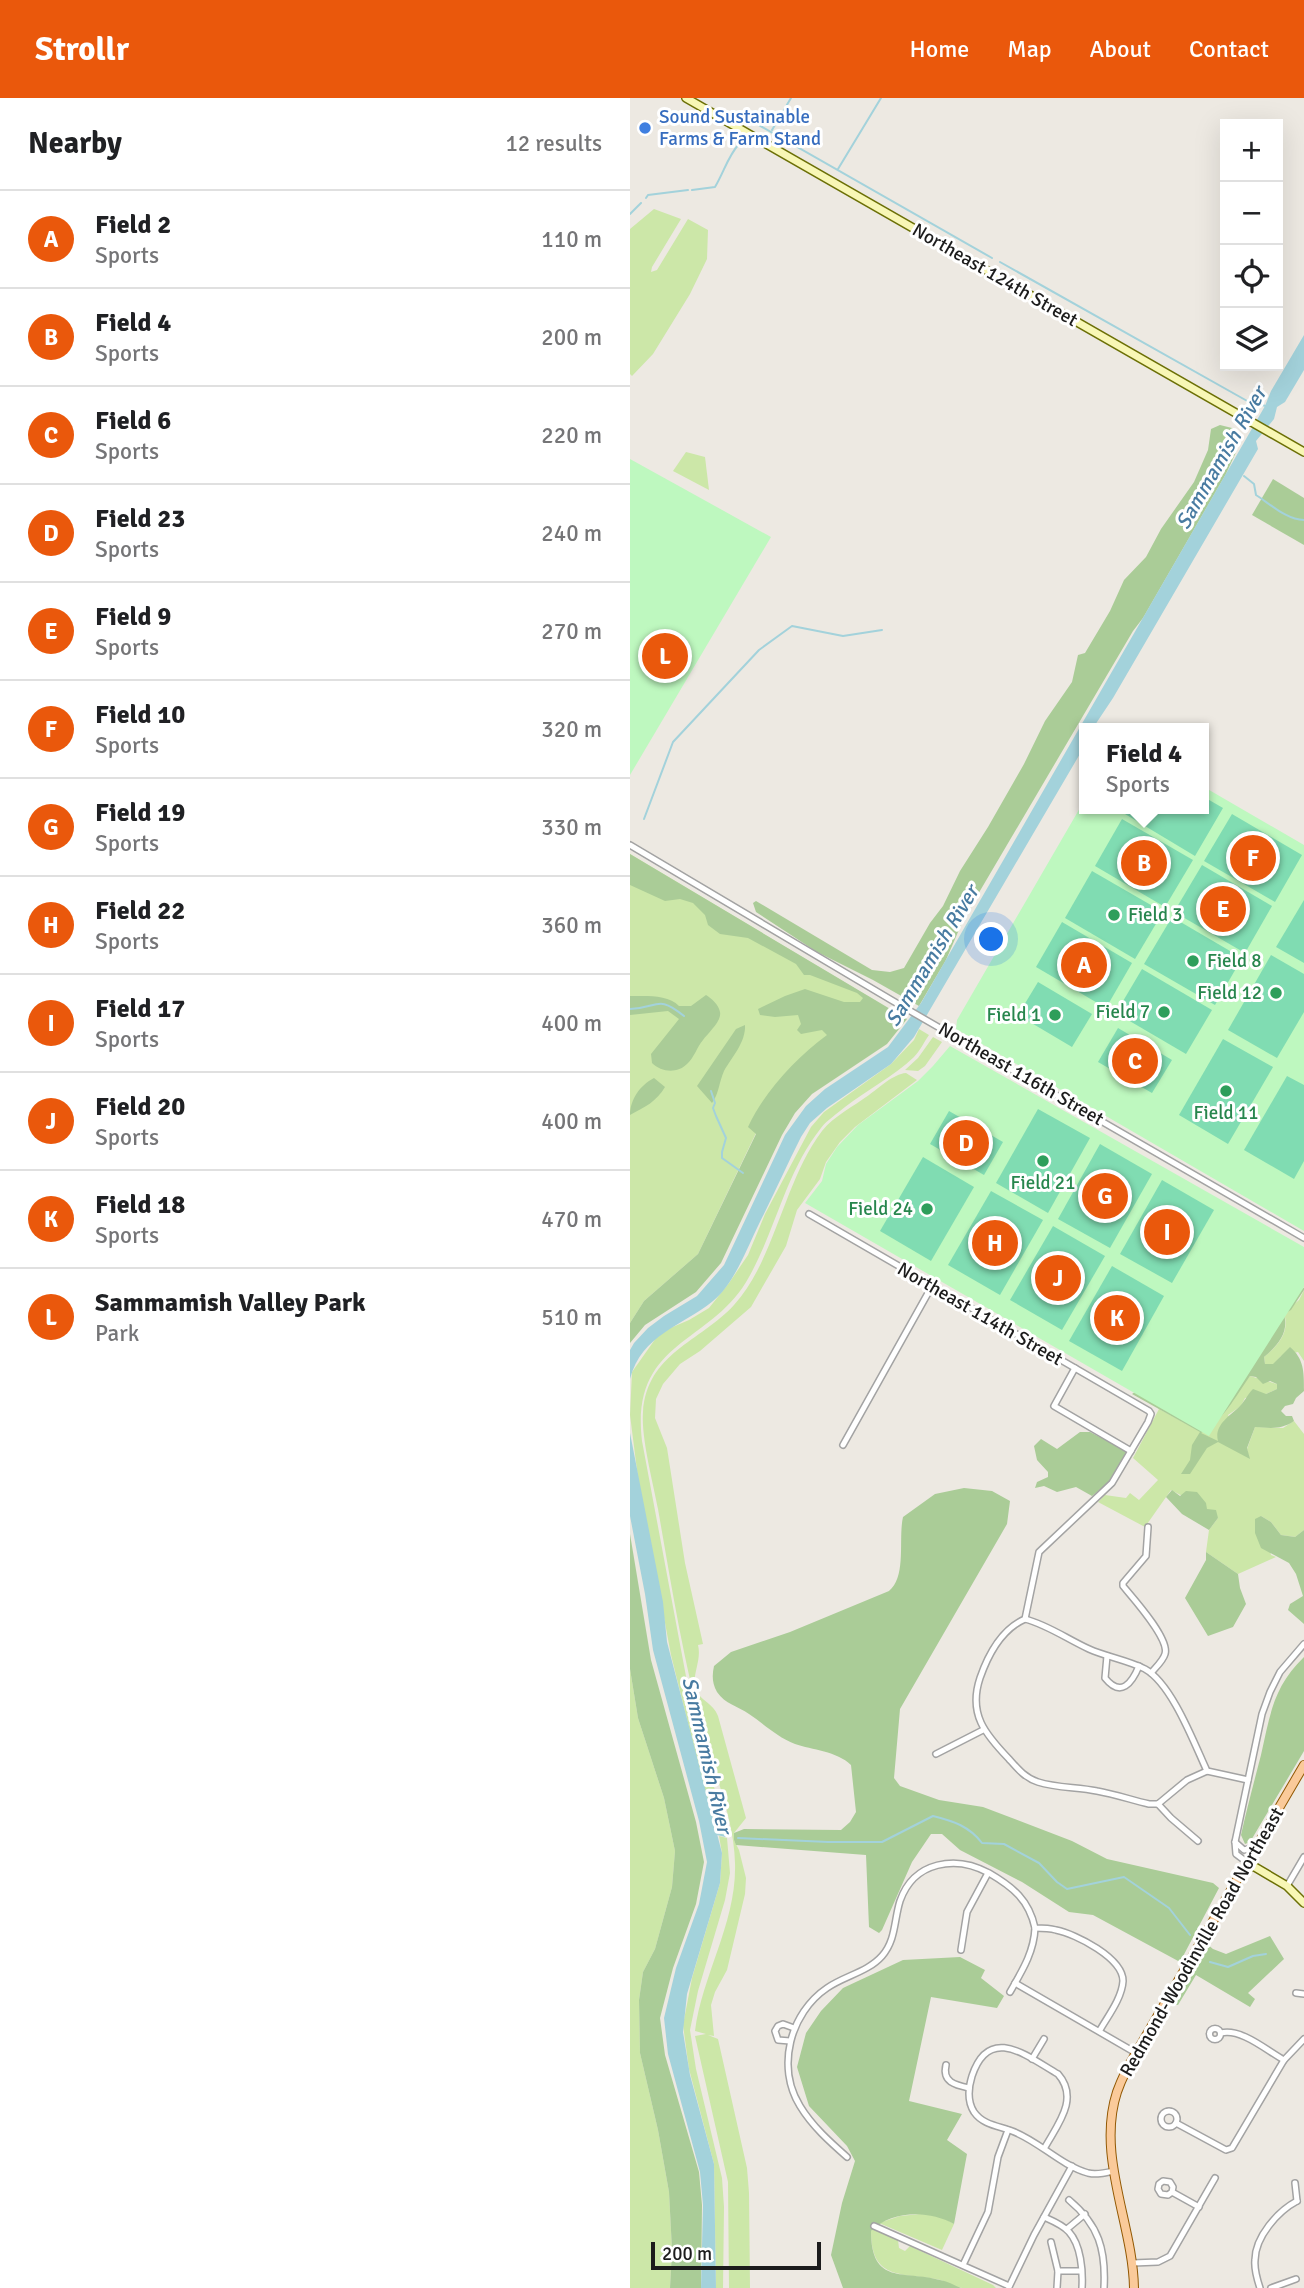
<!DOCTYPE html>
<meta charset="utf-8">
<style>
:root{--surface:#fff;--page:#f6f6f6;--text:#202124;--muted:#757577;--line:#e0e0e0;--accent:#ea580c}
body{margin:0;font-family:Signika,sans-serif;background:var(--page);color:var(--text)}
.controls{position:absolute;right:21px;top:21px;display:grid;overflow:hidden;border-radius:0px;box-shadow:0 7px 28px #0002}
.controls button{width:63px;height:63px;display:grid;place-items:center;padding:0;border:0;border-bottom:2px solid var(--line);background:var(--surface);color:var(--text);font:35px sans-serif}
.scale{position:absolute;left:21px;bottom:18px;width:170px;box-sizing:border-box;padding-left:7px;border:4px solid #1c1c1c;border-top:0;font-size:19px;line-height:24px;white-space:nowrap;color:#1c1c1c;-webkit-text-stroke:5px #fff;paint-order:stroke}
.you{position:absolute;left:362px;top:842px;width:24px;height:24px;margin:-18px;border:5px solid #fff;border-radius:50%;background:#1a73e8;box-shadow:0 0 0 10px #1a73e833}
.badge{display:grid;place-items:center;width:46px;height:46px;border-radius:50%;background:var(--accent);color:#fff;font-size:23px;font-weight:700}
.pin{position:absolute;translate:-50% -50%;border:4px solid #fff;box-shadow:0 2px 7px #0006}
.popup{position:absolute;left:449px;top:625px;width:130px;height:91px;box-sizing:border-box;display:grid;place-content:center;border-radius:0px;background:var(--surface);filter:drop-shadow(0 2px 5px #0005);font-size:23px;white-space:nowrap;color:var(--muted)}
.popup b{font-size:26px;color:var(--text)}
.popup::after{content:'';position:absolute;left:50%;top:100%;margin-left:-14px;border:14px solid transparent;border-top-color:var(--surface)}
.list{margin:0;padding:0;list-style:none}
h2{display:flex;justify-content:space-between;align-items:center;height:91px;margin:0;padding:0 28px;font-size:30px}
h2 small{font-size:23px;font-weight:400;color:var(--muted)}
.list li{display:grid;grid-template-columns:46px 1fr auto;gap:21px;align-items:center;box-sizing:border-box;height:98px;padding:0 28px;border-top:2px solid var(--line)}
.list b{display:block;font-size:26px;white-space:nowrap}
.list p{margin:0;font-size:23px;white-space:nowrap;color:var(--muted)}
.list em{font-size:23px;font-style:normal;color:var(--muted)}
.icon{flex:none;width:38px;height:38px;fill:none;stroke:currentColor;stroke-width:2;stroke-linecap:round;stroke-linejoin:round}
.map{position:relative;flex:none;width:674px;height:2190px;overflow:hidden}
header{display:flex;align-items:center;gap:42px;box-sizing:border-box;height:98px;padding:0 35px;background:var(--accent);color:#fff}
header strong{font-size:33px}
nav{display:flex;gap:38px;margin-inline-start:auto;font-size:24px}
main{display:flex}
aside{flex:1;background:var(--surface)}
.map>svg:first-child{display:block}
.grass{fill:#cce7a8}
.forest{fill:#aacc97;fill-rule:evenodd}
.park{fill:#bef8bf}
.pitch{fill:#80dcb2}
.water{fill:#a3d2db}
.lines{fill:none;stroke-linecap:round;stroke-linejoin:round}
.stream{stroke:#a3d2db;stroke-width:2}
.street-casing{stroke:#a3a3a3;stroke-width:8}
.secondary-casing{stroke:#6c7006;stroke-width:10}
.primary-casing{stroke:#925803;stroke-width:10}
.street{stroke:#fff;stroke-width:5}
.secondary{stroke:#f8f7b5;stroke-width:7}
.primary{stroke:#faca9a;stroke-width:8}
.shop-dot{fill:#3f7fe0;stroke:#fff;stroke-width:2.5}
.leisure-dot{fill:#2e9e5b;stroke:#fff;stroke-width:2.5}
.labels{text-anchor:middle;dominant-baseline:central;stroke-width:6;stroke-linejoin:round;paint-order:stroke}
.shop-label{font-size:19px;fill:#366cbe;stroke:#fff;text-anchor:start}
.street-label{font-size:19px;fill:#1c1c1c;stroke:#fff}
.leisure-label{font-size:19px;fill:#27864d;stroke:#fff;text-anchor:end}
.water-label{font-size:21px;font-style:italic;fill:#487ba1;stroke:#fff}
</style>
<header>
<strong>Strollr</strong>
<nav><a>Home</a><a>Map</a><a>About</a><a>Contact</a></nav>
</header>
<main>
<aside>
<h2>Nearby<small>12 results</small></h2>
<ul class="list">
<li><span class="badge">A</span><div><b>Field 2</b><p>Sports</p></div><em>110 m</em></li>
<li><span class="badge">B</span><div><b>Field 4</b><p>Sports</p></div><em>200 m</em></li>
<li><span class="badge">C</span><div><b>Field 6</b><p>Sports</p></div><em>220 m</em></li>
<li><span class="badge">D</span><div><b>Field 23</b><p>Sports</p></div><em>240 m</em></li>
<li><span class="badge">E</span><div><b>Field 9</b><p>Sports</p></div><em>270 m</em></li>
<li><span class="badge">F</span><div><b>Field 10</b><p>Sports</p></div><em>320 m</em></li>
<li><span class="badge">G</span><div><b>Field 19</b><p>Sports</p></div><em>330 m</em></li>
<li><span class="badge">H</span><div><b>Field 22</b><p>Sports</p></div><em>360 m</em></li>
<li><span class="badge">I</span><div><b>Field 17</b><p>Sports</p></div><em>400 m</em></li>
<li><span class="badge">J</span><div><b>Field 20</b><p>Sports</p></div><em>400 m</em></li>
<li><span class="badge">K</span><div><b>Field 18</b><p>Sports</p></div><em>470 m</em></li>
<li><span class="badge">L</span><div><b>Sammamish Valley Park</b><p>Park</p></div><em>510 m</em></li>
</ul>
</aside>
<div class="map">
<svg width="674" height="2190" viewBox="0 0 674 2190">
<rect width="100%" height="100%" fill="#ede9e2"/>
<!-- grass -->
<g class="grass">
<path d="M24 111 51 121 22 169 21 174 27 172 58 121 78 132 77 161 60 196 23 256 2 278 0 276V131Z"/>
<path d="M56 354 75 359 79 392 43 373Z"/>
<path d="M0 756 246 903 126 1035 68 1156 14 1203 0 1225Z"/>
<path d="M289 931 299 937C294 944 290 953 284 959 264 978 237 992 215 1009 207 1016 197 1022 191 1030 156 1074 146 1131 119 1179 82 1247 0 1241 12 1343L61 1605 97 1736 88 1735 75 1694 41 1557 8 1380 0 1317 2 1274 26 1240 38 1231 59 1222 79 1210 99 1185 118 1157 135 1116 181 1029 194 1014 261 966 284 942Z"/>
<path d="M303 939 312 944 295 968 288 973 275 972 288 960Z"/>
<path d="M276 975 287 982 225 1029 210 1044 196 1064 190 1081 167 1112 156 1148 121 1209 70 1253 50 1266 33 1286 26 1301 25 1320 37 1350 55 1465 73 1546 68 1547C72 1563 61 1577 66 1592 71 1603 83 1605 88 1618L116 1720 104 1735V1742L109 1752 116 1780 115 1796 97 1872 85 1894 81 1907 84 1938 78 1937 88 1941 117 2070 119 2095 120 2190H99L98 2084 65 1938 76 1936 65 1933C72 1877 107 1824 105 1765 104 1721 85 1677 73 1634 53 1561 41 1485 28 1411 23 1384 11 1340 13 1314 17 1255 70 1244 104 1207 145 1162 154 1083 192 1033 204 1018 224 1008 239 997 249 990 263 976 276 975Z"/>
<path d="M674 1192V1263L668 1254 651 1258 644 1266 635 1267 634 1259C648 1247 660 1235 654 1215L669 1202Z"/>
<path d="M620 1278 647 1286V1291L636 1296 615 1300 611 1308 598 1317 619 1360 617 1351 625 1329 653 1330 664 1323 674 1336V1432L665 1439 651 1437 641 1424 631 1418 641 1457 646 1459 608 1476 576 1454 579 1432 588 1420 577 1411 541 1392 515 1429 468 1404 475 1397 496 1400 500 1395 509 1402 528 1382 503 1360 529 1311 571 1334Z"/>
<path d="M0 1571 8 1620 34 1700 45 1753 42 1789 25 1851 13 1874 9 1902 10 1955 28 2032 39 2094 42 2152 40 2190H0Z"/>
<path d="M89 1738 97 1740 100 1775 95 1802 68 1893 60 1932 66 1971 92 2080 94 2109 93 2190H86L84 2066 59 1971 53 1927 62 1880 90 1785 92 1755Z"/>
<path d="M291 2116 310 2118 324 2126 312 2152 249 2125 270 2118Z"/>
<path d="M244 2130 268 2142 269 2150 275 2153 280 2148 363 2187 366 2190C355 2190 343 2190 332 2190 323 2189 315 2182 306 2181 269 2175 241 2181 241 2133Z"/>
</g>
<!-- forest -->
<g class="forest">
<path d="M590 327 606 331 607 352 596 376 513 520 503 533 334 820 316 862 289 908 243 882 187 854 126 814 123 805 126 803 242 872 260 874 274 870 300 825 313 808 330 773 358 729 394 666 415 623 442 584 448 557 455 555 480 513 494 482 516 459 531 431 564 384 578 352 581 331Z"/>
<path d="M643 381 674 400V447L622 417Z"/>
<path d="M0 756 277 921 257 946 182 996 165 1015 152 1037 91 1165 66 1194 15 1227 0 1245V1225L14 1203 68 1156 126 1036 118 1029C135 993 165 961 197 937L192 932 171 936 167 932 171 926 168 917 145 919 130 917 128 911 155 898 175 891 214 904H230L233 900 227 895 180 877H174L166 866 118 840 90 836 78 827 75 817 63 805 50 801 35 803 0 787Z"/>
<path d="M76 897C81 900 89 907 90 914 92 923 78 935 73 942 67 949 64 960 57 966 47 976 31 974 22 965L21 956 49 921 38 913 0 917V898C15 898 38 896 49 908H61Z"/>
<path d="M115 927C116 944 102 959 94 973 89 984 89 996 82 1005L67 988 106 931Z"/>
<path d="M24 980 35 989C26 1004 15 1009 0 1017 0 1002 10 987 24 980Z"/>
<path d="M662 1186 674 1190V1192L661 1212 654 1216C659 1235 648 1247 634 1259L635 1266H643L660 1249C674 1261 674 1273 674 1293L666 1300 663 1306 655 1308 651 1313 656 1318H662L664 1323C651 1332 640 1330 625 1329L617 1350 620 1361 588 1344 577 1350 560 1376H551L560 1362 562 1347 570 1334 502 1296ZM620 1278 626 1279 633 1286 640 1283 647 1286V1291L636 1296 623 1291C617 1297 614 1305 608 1310 598 1319 584 1328 588 1343L571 1335C594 1322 605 1299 620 1278Z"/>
<path d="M450 1334H460L497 1353 478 1385 462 1398 446 1389 427 1394 414 1388 405 1390 407 1384 418 1379V1374L407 1362 404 1348 411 1341 427 1351Z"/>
<path d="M334 1390 362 1393 380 1403 377 1426 270 1611 264 1680 270 1688 309 1702 353 1709 442 1743 477 1761 583 1785 589 1790 550 1864 463 1817 439 1814 392 1784 330 1752 312 1736H301L282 1764 252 1832 249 1835 239 1829 236 1757 106 1747 104 1742V1735L114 1731 211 1732 220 1724 226 1714 221 1667C207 1653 182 1652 165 1646 147 1639 134 1626 119 1616 108 1608 95 1606 87 1594 82 1585 82 1577 84 1568L101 1554 160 1534 259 1493C277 1478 268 1441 273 1419L305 1396Z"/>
<path d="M542 1392 550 1398 556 1393 567 1394 576 1405 577 1411 586 1412 588 1420 579 1432 552 1416 536 1399Z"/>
<path d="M631 1418 641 1424 651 1437 665 1439 674 1432V1526L658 1512 660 1506 673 1498 666 1476 659 1465 631 1450 625 1435V1421Z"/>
<path d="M0 1436 21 1562 66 1724 74 1764 66 1806 43 1870 30 1920 35 1957 69 2074 72 2107 71 2190H40L42 2152 39 2094 28 2032 10 1955 9 1902 13 1874 25 1851 42 1789 45 1753 34 1700 8 1620 0 1571Z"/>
<path d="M576 1454 608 1476 610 1490 616 1506 603 1529 578 1538 555 1500 576 1462Z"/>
<path d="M674 1559V1653L620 1744 615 1746 611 1737C617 1710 624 1684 631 1657 640 1617 643 1589 674 1559Z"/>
<path d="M640 1838 654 1861 618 1895 625 1901 620 1909 566 1877 548 1907 542 1906 577 1846 583 1851 596 1856Z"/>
<path d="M330 1859 355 1872 351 1880 374 1898 367 1910 301 1899 279 2003 332 2016 317 2042 337 2056 324 2126C299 2112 262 2112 241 2133 241 2188 274 2172 310 2182 317 2183 324 2187 331 2190H213L201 2157 212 2105 225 2063 217 2048 179 2008 167 1969 176 1935 191 1913 213 1890 273 1862Z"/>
</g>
<!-- park -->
<g class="park">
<path d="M0 361 141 439 0 677Z"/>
<path d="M574 689 674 747V1133L326 931 327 922 454 703V711H574Z"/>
<path d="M320 948 674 1149V1189L579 1338 175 1105 192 1083 196 1066 207 1049 228 1027 288 983 303 968Z"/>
</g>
<!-- pitch -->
<g class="pitch">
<path d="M574 699 593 710 565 758 495 716 498 711H574Z"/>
<path d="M602 716 672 757 645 804 574 763Z"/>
<path d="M492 721 563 762 535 809 465 768Z"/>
<path d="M572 767 642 808 615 855 544 814Z"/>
<path d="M462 773 533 814 505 861 435 820Z"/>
<path d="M674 802V865L646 849Z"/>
<path d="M542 819 612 860 585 907 514 866Z"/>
<path d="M432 824 502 865 476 910 406 869Z"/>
<path d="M641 857 674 876V914L647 960 598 932Z"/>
<path d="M512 871 582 912 556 956 486 915Z"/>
<path d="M408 884 462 916 442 949 388 917Z"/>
<path d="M488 930 542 962 522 995 468 964Z"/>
<path d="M593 941 643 969 598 1046 549 1017Z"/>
<path d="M657 978 674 987V1063L664 1081 614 1052Z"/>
<path d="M408 1011 460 1040 418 1115 366 1085Z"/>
<path d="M319 1013 373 1044 354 1077 300 1046Z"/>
<path d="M470 1046 522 1076 480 1150 428 1121Z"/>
<path d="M293 1059 344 1089 301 1163 250 1133Z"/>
<path d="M532 1082 584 1112 542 1185 490 1156Z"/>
<path d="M361 1093 413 1122 370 1197 318 1167Z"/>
<path d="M423 1128 475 1158 432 1232 380 1202Z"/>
<path d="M482 1168 534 1198 492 1273 439 1243Z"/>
</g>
<!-- water -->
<g class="water">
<path d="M674 237V272L655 304 647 309 644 321 626 343 628 351 483 600 463 630H454V649L284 939 261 966 197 1010 180 1025 171 1039C156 1069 142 1100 127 1130 116 1153 103 1187 83 1203 51 1229 12 1236 0 1281V1252L4 1245 18 1230 34 1218 67 1198 94 1167 155 1037 176 1008 195 991 258 949 291 905 635 308 641 293Z"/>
<path d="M0 1335 33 1504 37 1544 92 1755 90 1785 57 1896 53 1934 60 1977 84 2066 86 2190H71L73 2107 70 2074 38 1956 34 1920 46 1870 69 1806 77 1764 69 1723 23 1552 15 1496 0 1418Z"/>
</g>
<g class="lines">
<!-- stream -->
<g class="stream">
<path d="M113 18 362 160"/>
<path d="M142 32 161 0"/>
<path d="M208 71 251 0"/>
<path d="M62 92 85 89C94 74 98 58 109 46"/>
<path d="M16 100 18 97 58 92"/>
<path d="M0 116 11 105"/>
<path d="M370 164 619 304 636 308"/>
<path d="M614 378 624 386 626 397C640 406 657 422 674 422"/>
<path d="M14 721 43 644 129 552 162 528 213 538 252 532"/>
<path d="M0 911C29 910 27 896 54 918"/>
<path d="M81 993 85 1005 83 1010 86 1018 96 1040 92 1054V1060L113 1075"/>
<path d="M87 1736 96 1738"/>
<path d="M108 1740 198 1744H252L303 1718C323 1723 339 1728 352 1745L374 1746 409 1765 427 1784 437 1791 494 1779 539 1810 560 1837"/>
<path d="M580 1864 598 1869 623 1858 636 1856"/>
</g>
<!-- street casing -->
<g class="street-casing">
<g id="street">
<path d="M0 747 263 903 674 1140"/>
<path d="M179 1116 519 1313 521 1316 518 1324 482 1385 409 1454 395 1521C372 1531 358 1557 350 1580 338 1616 355 1636 379 1661 387 1670 395 1680 408 1684 427 1690 447 1689 467 1693 484 1696 502 1702 519 1706H528"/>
<path d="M445 1270 424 1308 501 1353"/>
<path d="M213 1347 302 1188"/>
<path d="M518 1429 516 1458 493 1485V1488C503 1500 540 1541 535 1556 533 1563 525 1570 521 1575"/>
<path d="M395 1521C418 1527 437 1541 459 1551 477 1559 497 1562 515 1571 542 1586 564 1645 577 1673L618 1682"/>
<path d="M477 1558 475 1580C491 1600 502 1585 509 1568"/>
<path d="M306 1656 353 1632"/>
<path d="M528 1706 557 1682 577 1673"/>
<path d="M528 1706 541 1720 568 1743"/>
<path d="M605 1744 614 1752 625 1749"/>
<path d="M618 1765 606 1756 605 1744 632 1616 640 1594 650 1574 674 1546"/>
<path d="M657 1788 674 1759"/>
<path d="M331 1852 337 1814 358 1775"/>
<path d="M385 1885 506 1955"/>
<path d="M380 1894C392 1873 404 1854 405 1830"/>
<path d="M666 1895 674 1896"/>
<circle cx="585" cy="1936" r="5.5"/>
<path d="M591 1935C611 1930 636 1952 654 1962"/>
<path d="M160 1943 148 1942 145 1933 148 1928 153 1926 164 1930"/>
<path d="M402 1961 414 1941"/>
<path d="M316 1967C312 1984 325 1987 339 1990"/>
<circle cx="539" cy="2021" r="8"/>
<path d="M546 2025 596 2052 602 2050 654 1962 674 1941"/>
<path d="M414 2051C427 2027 450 2001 428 1976 397 1958 359 1926 342 1978 338 1991 337 2003 344 2014 353 2027 369 2028 382 2033 409 2043 430 2067 458 2075 467 2077 475 2075 484 2073"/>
<path d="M217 2059C200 2044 182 2028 170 2008 146 1969 160 1915 197 1890 214 1878 238 1874 252 1858 266 1842 264 1822 270 1803 284 1763 326 1757 359 1775 383 1789 399 1802 405 1830 412 1830 419 1830 426 1832 446 1836 493 1860 493 1883 492 1900 478 1918 470 1932"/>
<path d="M665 2085 667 2103"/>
<path d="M542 2094 543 2089 540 2084 533 2083 529 2086 528 2091 531 2096 538 2097 542 2094 569 2109"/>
<path d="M439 2102C469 2127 476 2152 474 2190"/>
<path d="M414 2119C423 2123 433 2127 439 2134 451 2147 453 2173 452 2190"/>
<path d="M244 2128 379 2188"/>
<path d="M437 2131 455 2116"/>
<path d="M421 2144 428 2173 427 2190"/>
<path d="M503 2165 528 2164 540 2158 585 2080"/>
<path d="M333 2167 358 2114 368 2059 378 2032"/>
<path d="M428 2173H451"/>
<path d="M379 2189 404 2137 442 2068"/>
<path d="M630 2190C627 2181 624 2171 625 2162 625 2139 648 2113 667 2103"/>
<path d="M641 2190 666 2181"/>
</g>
</g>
<!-- secondary casing -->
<g class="secondary-casing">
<g id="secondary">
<path d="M56 0 674 354"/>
<path d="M618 1765 657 1788 674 1805"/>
</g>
</g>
<!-- primary casing -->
<g class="primary-casing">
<path id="primary" d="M504 2190C503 2126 466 2058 487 1994 492 1980 498 1968 506 1955L674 1667"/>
</g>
<!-- street -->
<use href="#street" class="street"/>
<!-- secondary -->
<use href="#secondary" class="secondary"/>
<!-- primary -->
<use href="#primary" class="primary"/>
</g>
<!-- markers -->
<circle class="shop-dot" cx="15" cy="30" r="7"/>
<g class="leisure-dot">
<circle cx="484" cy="817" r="7"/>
<circle cx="563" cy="863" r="7"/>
<circle cx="646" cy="895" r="7"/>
<circle cx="534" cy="914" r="7"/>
<circle cx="425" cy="917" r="7"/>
<circle cx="596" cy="993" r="7"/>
<circle cx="413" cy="1063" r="7"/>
<circle cx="297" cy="1111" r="7"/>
</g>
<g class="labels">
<!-- shop labels -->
<g class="shop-label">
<text x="29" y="19">Sound Sustainable<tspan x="29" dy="22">Farms &amp; Farm Stand</tspan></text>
</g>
<!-- street labels -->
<g class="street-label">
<text transform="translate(365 177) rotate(30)">Northeast 124th Street</text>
<text transform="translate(391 976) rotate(30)">Northeast 116th Street</text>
<text transform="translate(350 1216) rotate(30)">Northeast 114th Street</text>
<text transform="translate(572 1844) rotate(-60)">Redmond-Woodinville Road Northeast</text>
</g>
<!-- leisure labels -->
<g class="leisure-label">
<text x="498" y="817" text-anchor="start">Field 3</text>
<text x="577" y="863" text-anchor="start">Field 8</text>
<text x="632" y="895">Field 12</text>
<text x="520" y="914">Field 7</text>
<text x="411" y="917">Field 1</text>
<text x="596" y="1015" text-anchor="middle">Field 11</text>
<text x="413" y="1085" text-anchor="middle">Field 21</text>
<text x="283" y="1111">Field 24</text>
</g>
<!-- water labels -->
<g class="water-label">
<text transform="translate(591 360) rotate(-60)">Sammamish River</text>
<text transform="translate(302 858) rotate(-59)">Sammamish River</text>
<text transform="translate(77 1657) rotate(77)">Sammamish River</text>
</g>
</g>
</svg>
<div class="controls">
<button>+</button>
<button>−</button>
<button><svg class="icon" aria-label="locate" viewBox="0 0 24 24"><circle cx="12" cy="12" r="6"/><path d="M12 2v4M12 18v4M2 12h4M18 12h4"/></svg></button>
<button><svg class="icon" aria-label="layers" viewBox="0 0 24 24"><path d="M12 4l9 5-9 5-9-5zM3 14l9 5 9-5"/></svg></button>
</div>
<div class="scale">200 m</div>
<div class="you"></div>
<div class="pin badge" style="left:454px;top:867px">A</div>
<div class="pin badge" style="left:514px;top:765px">B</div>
<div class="popup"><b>Field 4</b>Sports</div>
<div class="pin badge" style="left:505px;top:963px">C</div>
<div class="pin badge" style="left:336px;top:1045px">D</div>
<div class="pin badge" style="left:593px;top:811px">E</div>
<div class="pin badge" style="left:623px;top:760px">F</div>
<div class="pin badge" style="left:475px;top:1098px">G</div>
<div class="pin badge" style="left:365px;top:1145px">H</div>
<div class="pin badge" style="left:537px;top:1134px">I</div>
<div class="pin badge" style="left:428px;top:1180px">J</div>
<div class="pin badge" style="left:487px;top:1220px">K</div>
<div class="pin badge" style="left:35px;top:558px">L</div>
</div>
</main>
